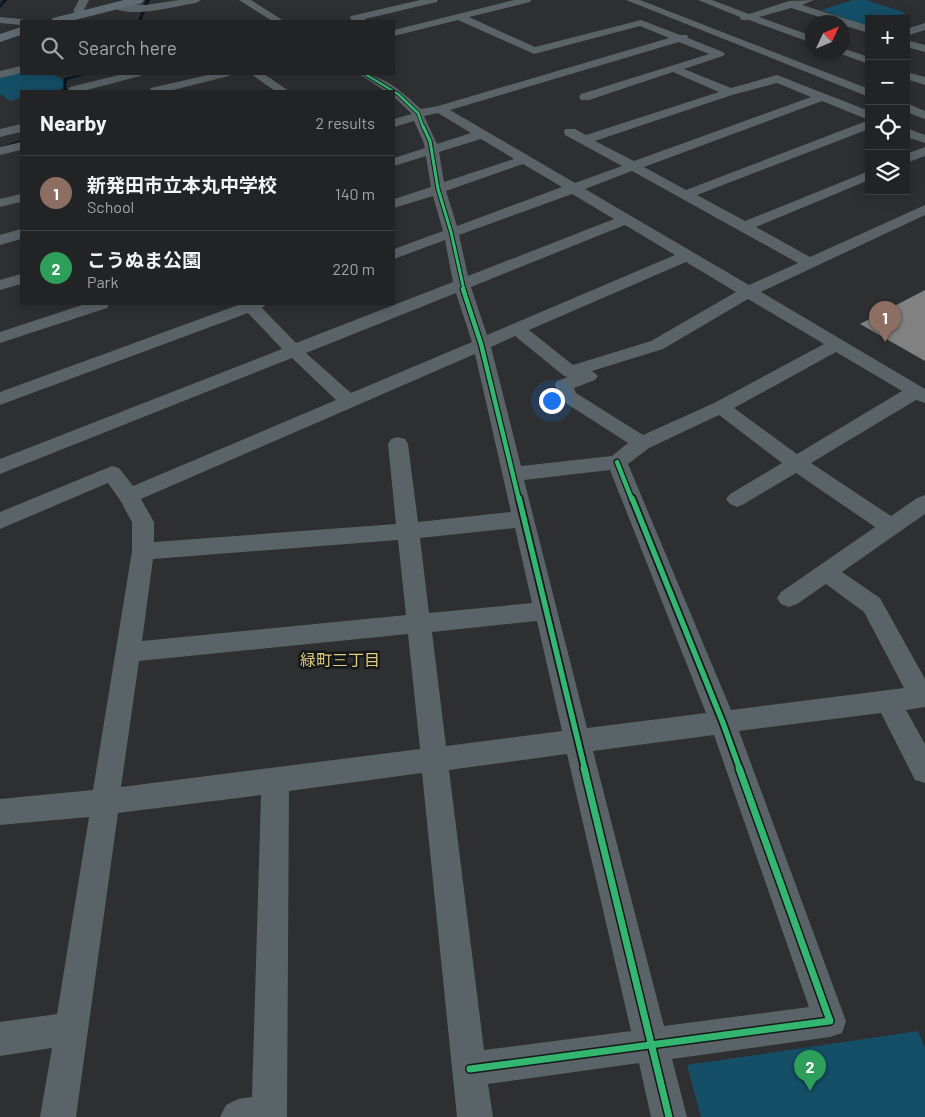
<!DOCTYPE html>
<meta charset="utf-8">
<style>
:root{--surface:#222325;--page:#2e2f32;--text:#f1f3f6;--muted:#a2a4a7;--line:#3f4042;--accent:#2563eb}
body{margin:0;font-family:Barlow,"Noto Sans JP",sans-serif;background:var(--page);color:var(--text)}
.controls{position:absolute;right:15px;top:15px;display:grid;overflow:hidden;border-radius:0px;box-shadow:0 2px 12px #0003}
.controls button{width:45px;height:45px;display:grid;place-items:center;padding:0;border:0;border-bottom:1px solid var(--line);background:var(--surface);color:var(--text);font:25px sans-serif}
.compass{position:absolute;left:805px;top:15px;width:45px;height:45px;border-radius:50%;background:var(--surface);box-shadow:0 2px 12px #0003;rotate:46deg}
.you{position:absolute;left:551px;top:400px;width:18px;height:18px;margin:-12px;border:4px solid #fff;border-radius:50%;background:#1a73e8;box-shadow:0 0 0 8px #1a73e833}
.badge{display:grid;place-items:center;width:32px;height:32px;border-radius:50%;background:var(--accent);color:#fff;font-size:16px;font-weight:700}
.pin{position:absolute;translate:-50% -41px;filter:drop-shadow(0 1px 2px #0008)}
.pin::after{content:'';position:absolute;top:26px;width:18px;height:15px;background:inherit;clip-path:polygon(0 0,100% 0,50% 100%)}
.list{margin:0;padding:0;list-style:none}
h2{display:flex;justify-content:space-between;align-items:center;height:65px;margin:0;padding:0 20px;font-size:21px}
h2 small{font-size:16px;font-weight:400;color:var(--muted)}
.list li{display:grid;grid-template-columns:32px 1fr auto;gap:15px;align-items:center;box-sizing:border-box;height:75px;padding:0 20px;border-top:1px solid var(--line)}
.list b{display:block;font-size:19px;white-space:nowrap}
.list p{margin:0;font-size:16px;white-space:nowrap;color:var(--muted)}
.list em{font-size:16px;font-style:normal;color:var(--muted)}
.icon{flex:none;width:28px;height:28px;fill:none;stroke:currentColor;stroke-width:2;stroke-linecap:round;stroke-linejoin:round}
.map{position:relative;flex:none;width:925px;height:1117px;overflow:hidden}
.search{position:absolute;background:var(--surface);box-shadow:0 2px 12px #0003;left:20px;top:20px;width:375px;height:55px;display:flex;align-items:center;gap:12px;box-sizing:border-box;padding:0 18px;border-radius:0px;color:var(--muted);font-size:19px}
.panel{position:absolute;background:var(--surface);box-shadow:0 2px 12px #0003;left:20px;top:90px;width:375px;height:215px;border-radius:0px}
.map>svg:first-child{display:block}
.green{fill:#154f67}
.lines{fill:none;stroke-linecap:round;stroke-linejoin:round}
.stream{fill:#041824;fill-rule:evenodd}
.building{fill:#818181}
.minor{fill:#596368;fill-rule:evenodd}
.major{fill:#5f6c73;fill-rule:evenodd}
.cycleway-far4-casing{stroke:#151819;stroke-width:4}
.cycleway-far3-casing{stroke:#151819;stroke-width:5}
.cycleway-far2-casing{stroke:#151819;stroke-width:7}
.cycleway-far1-casing{stroke:#151819;stroke-width:9}
.cycleway-casing{stroke:#151819;stroke-width:10}
.cycleway-far4{stroke:#33b770;stroke-width:2.5}
.cycleway-far3{stroke:#33b770;stroke-width:3}
.cycleway-far2{stroke:#33b770;stroke-width:4.5}
.cycleway-far1{stroke:#33b770;stroke-width:5.5}
.cycleway{stroke:#33b770;stroke-width:7}
.labels{text-anchor:middle;dominant-baseline:central;stroke-width:5;stroke-linejoin:round;paint-order:stroke}
.neighbourhood-label{font-size:16px;fill:#e1ca7d;stroke:#151819}
</style>
<div class="map">
<svg width="925" height="1117" viewBox="0 0 925 1117">
<rect width="100%" height="100%" fill="#2d2f31"/>
<!-- green -->
<g class="green">
<path d="M853 0H866L906 13 889 19H869V25L867 26 821 10Z"/>
<path d="M21 70V74H52L63 80 64 88 50 91H21V98L10 101 0 94V75Z"/>
<path d="M918 1031 925 1048V1117H701L687 1065Z"/>
</g>
<g class="lines">
<!-- stream -->
<g class="stream">
<path d="M3 0H7L0 8V5Z"/>
<path d="M146 0H150L141 21H138Z"/>
<path d="M83 74H88L67 80 66 88 69 91H65L63 89 64 78Z"/>
<path d="M21 140V142L0 149V147Z"/>
</g>
</g>
<!-- building -->
<path class="building" d="M925 290V361L860 324Z"/>
<g class="lines">
<!-- minor -->
<g class="minor">
<path d="M79 0H89L84 10 89 14 88 16H80L73 11Z"/>
<path d="M179 0H201L196 3C176 6 127 20 111 6L116 3 145 5Z"/>
<path d="M239 0H251L284 21H272Z"/>
<path d="M420 0H438L437 2 365 19 366 21H353L350 18 351 16Z"/>
<path d="M514 0H531L530 2 469 17 535 47 641 20 680 35H687L688 38 723 52 725 54 723 56 684 69 731 88 777 75 869 111V120L822 101 644 167 686 190 869 120V129L697 195 745 221 869 171V180L756 227 810 257 925 205V215L761 292 925 389V403L916 400 811 463 891 516 917 498 925 495V514L842 572 880 598 925 679V707L906 710 925 744V783L915 780 881 713 739 731 846 1021 842 1033 830 1037 672 1059 687 1117H651L639 1063 488 1084 493 1117H457L422 773 289 791 287 1117H220L226 1105 238 1099 252 1097 261 795 118 813 76 1117H40L52 1048 0 1056V1022L57 1014 89 817 0 825V799L93 790 132 551V522L120 500 108 483 0 529V512L112 466 119 468 133 486 336 400 292 358 0 474V459L282 349 248 313 0 405V392L241 304H266L262 308 296 343 453 282 445 240 394 259V249L443 231 433 196 394 208V199L431 187 426 156 394 166V158L425 148 423 141 414 121 394 127V119L412 114 394 97V91H385L359 74C384 74 403 93 421 109L438 106 669 38 640 26 534 54 458 20 394 36V30ZM679 42 709 54 581 94 579 97 581 100H589L673 72 719 92 586 135 575 129H565L564 132 565 135 622 166 575 183 450 110ZM777 83 811 97 634 161 595 141 732 95ZM438 113 471 133 437 144 424 116ZM481 139 514 159 444 182 439 152ZM523 164 562 187 457 226 446 191ZM632 171 798 263 749 285 585 189ZM572 194 614 219 468 276 459 235ZM625 225 675 255 487 335 471 287ZM686 262 736 292 651 341 573 365 529 330ZM456 293 472 342 351 393 306 353ZM748 299 824 344 714 403 643 435 576 393 574 388 595 380 598 376 592 371 663 349ZM515 336 564 376 568 377 557 381 555 385 561 400 628 443 612 456 521 466 491 347ZM836 352 902 391 797 454 734 408ZM475 354 511 512 418 522 408 444 405 439 398 437 391 439 388 444 396 524 154 542V522L141 499ZM719 415 782 463 730 494 726 499 730 504 737 507 744 504 796 473 875 527 781 592 777 598 781 604 789 607 797 604 826 584 864 612 904 688 731 710 628 464 649 448ZM610 470 706 713 587 728 524 480ZM515 528 532 603 429 613 420 538ZM398 540 406 615 142 641 153 559ZM537 621 562 731 446 746 432 632ZM408 634 420 749 121 787 139 661ZM714 735 809 1007 664 1026 593 751ZM567 754 631 1031 484 1050 449 770Z"/>
<path d="M626 0H640L869 89V97Z"/>
<path d="M698 0H712L749 14 789 1 814 0 802 5 869 26V33L842 25V22H835L791 8 759 17 812 36V43L749 20H741L740 17Z"/>
<path d="M0 17 21 19 26 21H21V25L0 23Z"/>
<path d="M925 23V30L906 36V29Z"/>
<path d="M906 40 925 45V52L906 47Z"/>
<path d="M842 48 869 57V64L838 53 842 52Z"/>
<path d="M21 66V73L0 78V71Z"/>
<path d="M906 72 925 77V85L906 79Z"/>
<path d="M123 74H142L140 76 83 91 68 90 70 87Z"/>
<path d="M212 74H231L229 76 169 91H149L151 88Z"/>
<path d="M251 74H264L289 91H275Z"/>
<path d="M906 103 925 111V119L906 112Z"/>
<path d="M21 124V132L0 137V129Z"/>
<path d="M906 128 925 135V143L906 137Z"/>
<path d="M21 142V150L0 155V147Z"/>
<path d="M925 147V156L906 163V154Z"/>
<path d="M21 194V202L0 207V199Z"/>
<path d="M21 229V239L0 245V235Z"/>
<path d="M21 274V284L0 290V280Z"/>
<path d="M85 304H109L107 308 0 343V332Z"/>
</g>
<!-- major -->
<g class="major">
<path d="M124 0H144L142 3 71 21H51L53 18Z"/>
<path d="M21 27V35L0 42V34Z"/>
</g>
<!-- cycleway-far4 casing -->
<g class="cycleway-far4-casing">
<path id="cycleway-far4" d="M365 74 398 94 418 113 423 127"/>
</g>
<!-- cycleway-far3 casing -->
<g class="cycleway-far3-casing">
<path id="cycleway-far3" d="M423 126 430 141 438 189 451 232 464 290"/>
</g>
<!-- cycleway-far2 casing -->
<g class="cycleway-far2-casing">
<g id="cycleway-far2">
<path d="M463 289 481 344 519 500"/>
<path d="M617 462 632 500"/>
</g>
</g>
<!-- cycleway-far1 casing -->
<g class="cycleway-far1-casing">
<g id="cycleway-far1">
<path d="M519 498 585 770"/>
<path d="M632 498 723 723 740 770"/>
</g>
</g>
<!-- cycleway casing -->
<g class="cycleway-casing">
<g id="cycleway">
<path d="M584 768 669 1117"/>
<path d="M470 1069 830 1021 739 768"/>
</g>
</g>
<!-- cycleway-far4 -->
<use href="#cycleway-far4" class="cycleway-far4"/>
<!-- cycleway-far3 -->
<use href="#cycleway-far3" class="cycleway-far3"/>
<!-- cycleway-far2 -->
<use href="#cycleway-far2" class="cycleway-far2"/>
<!-- cycleway-far1 -->
<use href="#cycleway-far1" class="cycleway-far1"/>
<!-- cycleway -->
<use href="#cycleway" class="cycleway"/>
</g>
<g class="labels">
<!-- neighbourhood labels -->
<g class="neighbourhood-label">
<text x="340" y="659">緑町三丁目</text>
</g>
</g>
</svg>
<div class="controls">
<button>+</button>
<button>−</button>
<button><svg class="icon" aria-label="locate" viewBox="0 0 24 24"><circle cx="12" cy="12" r="6"/><path d="M12 2v4M12 18v4M2 12h4M18 12h4"/></svg></button>
<button><svg class="icon" aria-label="layers" viewBox="0 0 24 24"><path d="M12 4l9 5-9 5-9-5zM3 14l9 5 9-5"/></svg></button>
</div>
<svg class="compass" viewBox="-18 -18 36 36"><path d="M0-13l5 13h-10z" fill="#e53935"/><path d="M0 13l5-13h-10z" fill="#a2a4a7"/></svg>
<div class="you"></div>
<div class="pin badge" style="left:885px;top:342px;background:#8d6e63">1</div>
<div class="pin badge" style="left:810px;top:1091px;background:#2e9e5b">2</div>
<div class="search"><svg class="icon" aria-label="search" viewBox="0 0 24 24"><circle cx="10" cy="10" r="6"/><path d="M15 15l6 6"/></svg>Search here</div>
<section class="panel">
<h2>Nearby<small>2 results</small></h2>
<ul class="list">
<li><span class="badge" style="background:#8d6e63">1</span><div><b>新発田市立本丸中学校</b><p>School</p></div><em>140 m</em></li>
<li><span class="badge" style="background:#2e9e5b">2</span><div><b>こうぬま公園</b><p>Park</p></div><em>220 m</em></li>
</ul>
</section>
</div>
